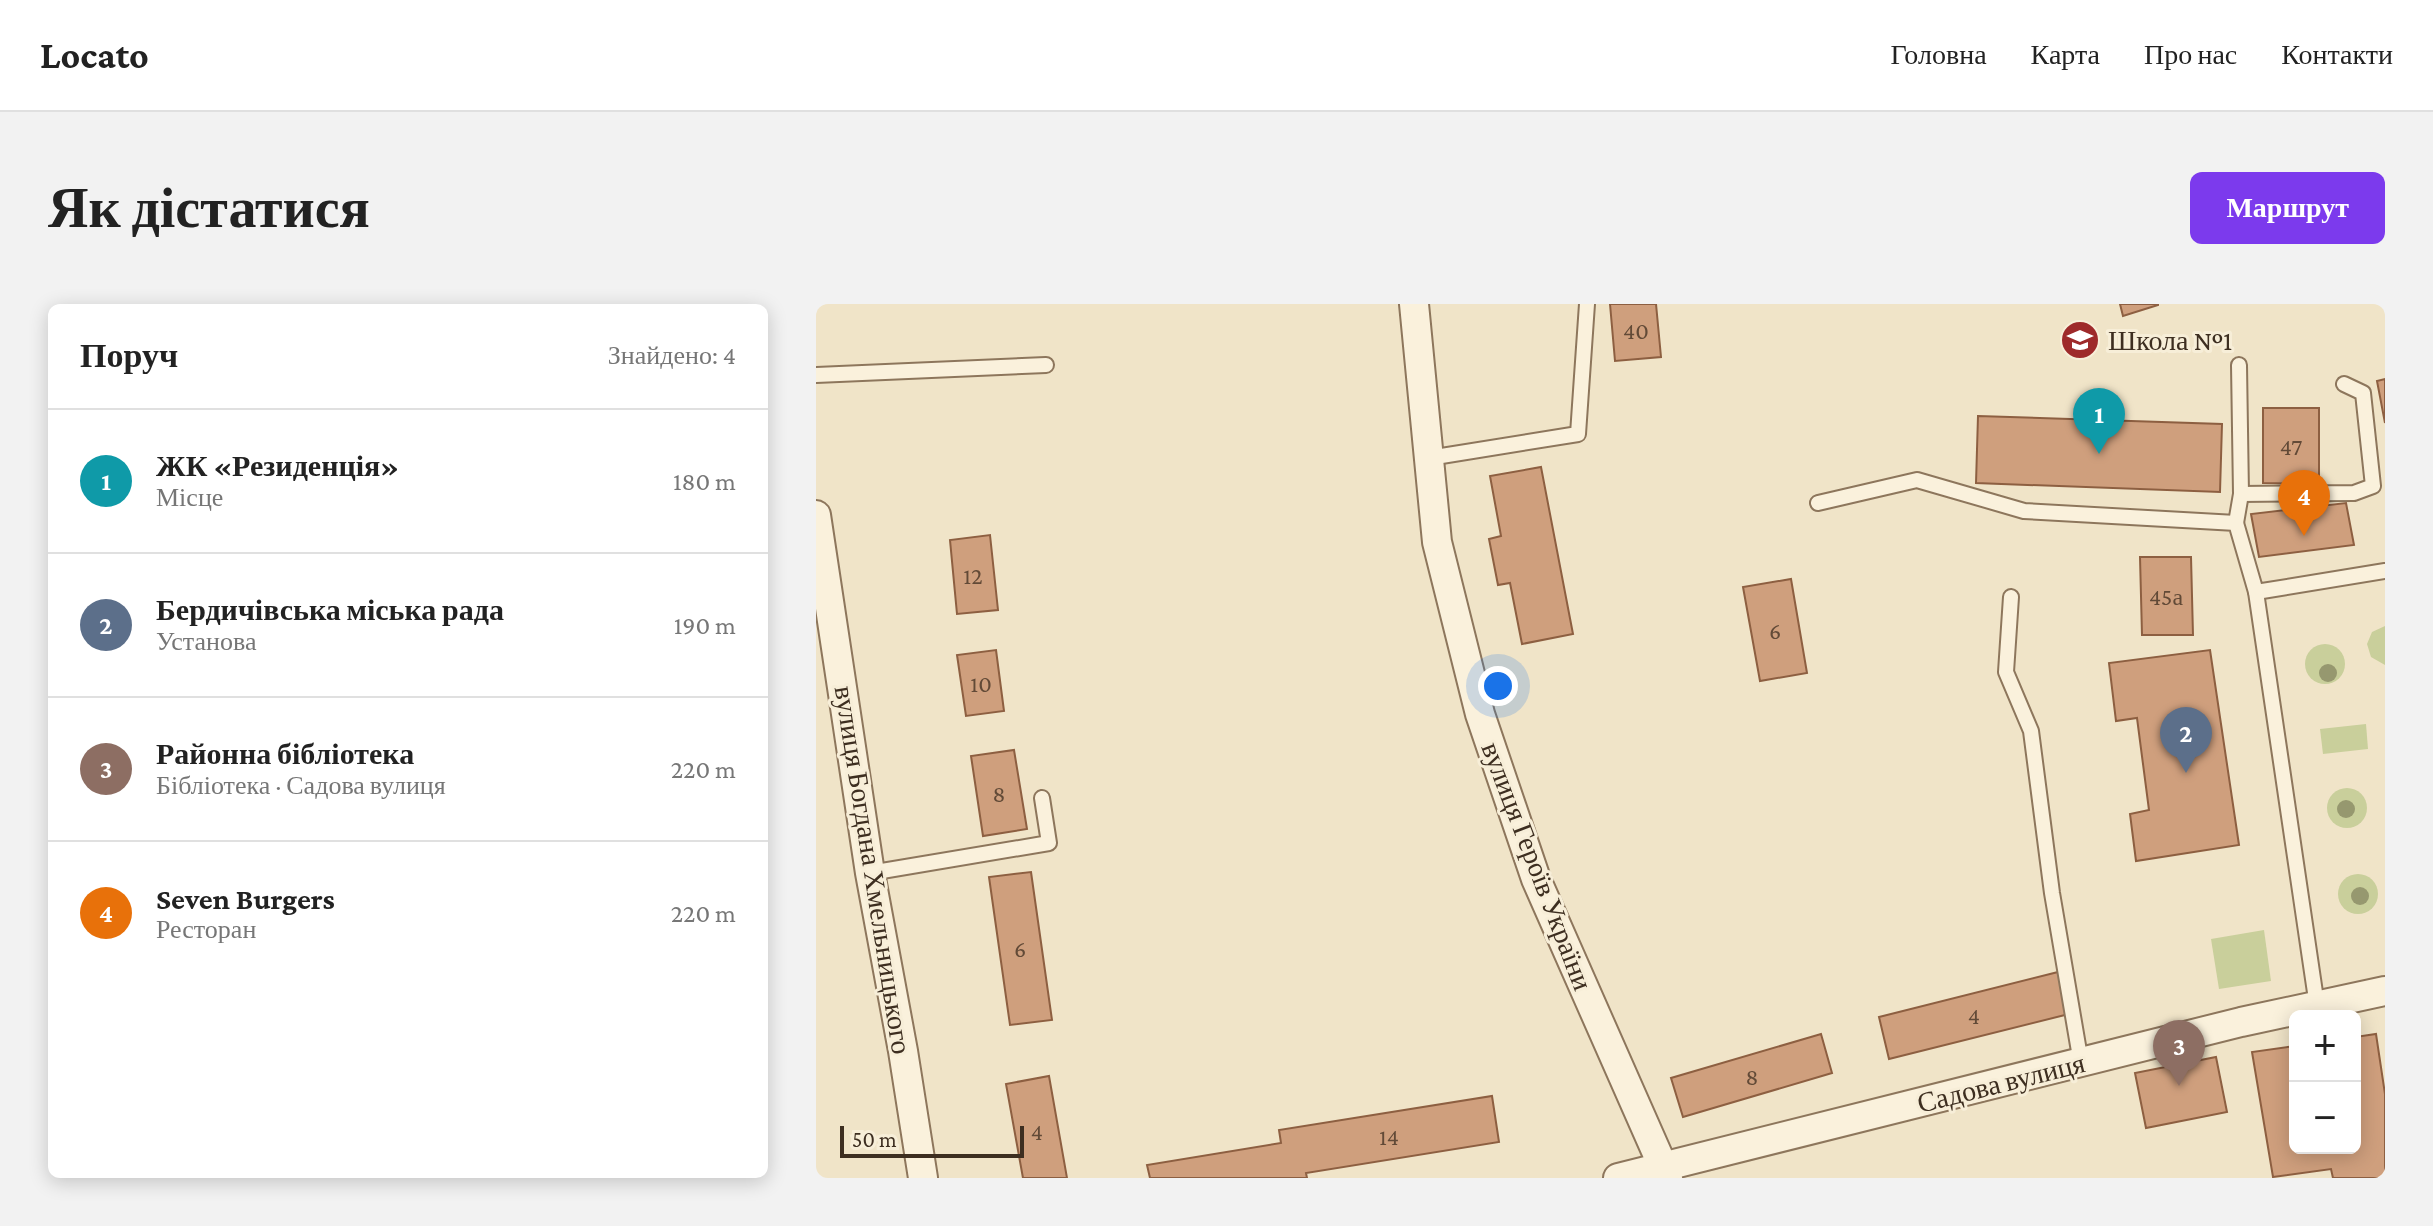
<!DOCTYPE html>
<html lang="uk">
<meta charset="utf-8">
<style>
:root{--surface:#fff;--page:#f2f2f2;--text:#222;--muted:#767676;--line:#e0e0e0;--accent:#7c3aed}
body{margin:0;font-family:"Crimson Pro",serif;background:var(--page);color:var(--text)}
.controls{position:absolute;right:24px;bottom:24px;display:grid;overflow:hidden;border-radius:12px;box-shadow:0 4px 20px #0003}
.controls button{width:72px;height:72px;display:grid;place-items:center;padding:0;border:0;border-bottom:2px solid var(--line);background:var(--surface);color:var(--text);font:40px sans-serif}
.scale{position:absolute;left:24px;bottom:20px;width:184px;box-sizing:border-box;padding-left:8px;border:4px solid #3d2e20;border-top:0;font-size:22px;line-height:28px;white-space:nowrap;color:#3d2e20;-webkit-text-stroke:6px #f7eed8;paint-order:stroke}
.you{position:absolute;left:682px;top:382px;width:28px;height:28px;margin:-20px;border:6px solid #fff;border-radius:50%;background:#1a73e8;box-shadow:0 0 0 12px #1a73e833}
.badge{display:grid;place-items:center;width:52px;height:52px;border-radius:50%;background:var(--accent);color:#fff;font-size:26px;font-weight:700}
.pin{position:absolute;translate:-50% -66px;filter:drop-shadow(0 2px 4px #0008)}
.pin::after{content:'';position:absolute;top:42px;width:28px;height:24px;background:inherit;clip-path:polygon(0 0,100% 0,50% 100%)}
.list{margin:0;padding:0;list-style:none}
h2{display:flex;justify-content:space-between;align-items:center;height:104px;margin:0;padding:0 32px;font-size:34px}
h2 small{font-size:26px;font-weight:400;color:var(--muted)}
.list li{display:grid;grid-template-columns:52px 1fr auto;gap:24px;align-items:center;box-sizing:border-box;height:144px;padding:0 32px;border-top:2px solid var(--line)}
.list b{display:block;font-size:30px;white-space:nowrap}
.list p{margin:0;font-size:26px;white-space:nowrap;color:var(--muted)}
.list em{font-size:26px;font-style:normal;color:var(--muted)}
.map{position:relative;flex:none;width:1569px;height:874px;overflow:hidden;border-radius:12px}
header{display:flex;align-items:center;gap:48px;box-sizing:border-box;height:112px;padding:0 40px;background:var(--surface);border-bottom:2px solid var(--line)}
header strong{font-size:38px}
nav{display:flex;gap:44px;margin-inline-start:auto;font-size:28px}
.intro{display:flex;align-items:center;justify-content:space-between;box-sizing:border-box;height:192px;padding:0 48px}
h1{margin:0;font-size:56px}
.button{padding:20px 36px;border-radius:12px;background:var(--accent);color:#fff;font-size:28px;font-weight:700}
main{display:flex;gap:48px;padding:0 48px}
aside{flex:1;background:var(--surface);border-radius:12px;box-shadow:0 4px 20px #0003}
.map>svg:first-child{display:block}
.green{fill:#c9cf9b}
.building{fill:#cf9f7d;stroke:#8d5f41;stroke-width:2}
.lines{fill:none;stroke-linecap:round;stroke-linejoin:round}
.service-casing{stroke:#8d765c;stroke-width:18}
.minor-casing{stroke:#8d765c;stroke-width:32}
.service{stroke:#faf1dc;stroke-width:14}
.minor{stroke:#faf1dc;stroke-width:28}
.tree{fill:#96986f}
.labels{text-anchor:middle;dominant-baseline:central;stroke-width:6;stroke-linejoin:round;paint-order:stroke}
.number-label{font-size:24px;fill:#624a37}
.poi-label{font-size:28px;fill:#3d2e20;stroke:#f7eed8;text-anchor:start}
.street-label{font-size:28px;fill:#3d2e20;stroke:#f7eed8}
</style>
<header>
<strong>Locato</strong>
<nav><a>Головна</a><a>Карта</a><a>Про нас</a><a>Контакти</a></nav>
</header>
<div class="intro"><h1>Як дістатися</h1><a class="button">Маршрут</a></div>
<main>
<aside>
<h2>Поруч<small>Знайдено: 4</small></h2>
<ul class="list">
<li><span class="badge" style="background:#0f9aa8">1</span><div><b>ЖК «Резиденція»</b><p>Місце</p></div><em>180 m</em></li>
<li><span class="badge" style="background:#5c6f8a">2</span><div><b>Бердичівська міська рада</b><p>Установа</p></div><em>190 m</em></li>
<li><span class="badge" style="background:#8d6e63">3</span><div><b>Районна бібліотека</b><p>Бібліотека · Садова вулиця</p></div><em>220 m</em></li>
<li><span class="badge" style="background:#e8710a">4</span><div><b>Seven Burgers</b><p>Ресторан</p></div><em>220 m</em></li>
</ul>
</aside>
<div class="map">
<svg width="1569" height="874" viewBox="0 0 1569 874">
<rect width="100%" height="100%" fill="#f0e4c8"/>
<!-- green -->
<g class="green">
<path d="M1569 322V361L1555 353 1551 340 1556 328Z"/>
<circle cx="1509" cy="360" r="20"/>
<path d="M1550 420 1552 445 1507 450 1504 425Z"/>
<circle cx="1531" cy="504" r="20"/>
<circle cx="1542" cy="590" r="20"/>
<path d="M1448 626 1455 677 1403 685 1395 635Z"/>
</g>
<!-- building -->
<g class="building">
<path d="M794 0H840L845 53 799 57Z"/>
<path d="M1304 0H1342V1L1307 12Z"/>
<path d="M1569 75V119L1561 77Z"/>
<path d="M1447 104H1503V180L1447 179Z"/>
<path d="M1162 112 1406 120 1404 188 1160 179Z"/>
<path d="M725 163 757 330 706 340 694 279 682 281 673 235 685 232 674 172Z"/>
<path d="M1530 199 1538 241 1443 253 1435 210Z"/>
<path d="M174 231 182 306 141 310 134 236Z"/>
<path d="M1324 253H1375L1377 331H1326Z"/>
<path d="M975 275 991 369 944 377 927 283Z"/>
<path d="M180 346 188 407 150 412 141 351Z"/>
<path d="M1394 346 1423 541 1320 557 1314 510 1333 506 1321 414 1300 417 1293 359Z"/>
<path d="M198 446 211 525 167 532 155 452Z"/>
<path d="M215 568 236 716 194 721 173 573Z"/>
<path d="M1242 668 1253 710 1073 755 1063 713Z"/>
<path d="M1005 730 1016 769 867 813 855 774Z"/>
<path d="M1560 730 1569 790V874H1517L1515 865 1457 873 1436 748 1479 742V844H1539V733Z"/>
<path d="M1400 753 1411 808 1330 824 1319 769Z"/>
<path d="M233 772 251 874H207L190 780Z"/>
<path d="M676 792 683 838 490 869 491 874H334L331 861 465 839 463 826Z"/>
</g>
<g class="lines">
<!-- service casing -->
<g class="service-casing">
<g id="service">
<path d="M0 71 230 61"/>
<path d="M613 154 762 130 771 0"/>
<path d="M1425 190 1538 189 1557 182 1547 89 1528 80"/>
<path d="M1002 199 1101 176 1208 207 1420 219 1440 288 1569 267"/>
<path d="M1420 219 1425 190 1423 61"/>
<path d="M1440 288 1501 702"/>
<path d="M1195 293 1190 368 1215 427 1236 589 1265 759"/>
<path d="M54 569 233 539 226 494"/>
</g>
</g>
<!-- minor casing -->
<g class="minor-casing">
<g id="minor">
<path d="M598 0 621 238 664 410 720 575 852 874"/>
<path d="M0 211 54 569 87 747 107 874"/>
<path d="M802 874 1425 718 1569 687"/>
</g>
</g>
<!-- service -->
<use href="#service" class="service"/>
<!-- minor -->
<use href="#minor" class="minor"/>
</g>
<!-- trees -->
<g class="tree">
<circle cx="1512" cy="369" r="9"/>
<circle cx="1530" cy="505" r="9"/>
<circle cx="1544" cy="592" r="9"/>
</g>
<!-- icons -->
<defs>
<g id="school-disc" transform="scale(2)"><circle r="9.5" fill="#9e2a2b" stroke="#f7eed8"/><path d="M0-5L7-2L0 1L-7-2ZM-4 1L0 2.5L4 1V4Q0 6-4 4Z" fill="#fff"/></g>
</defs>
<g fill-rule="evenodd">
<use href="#school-disc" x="1264" y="36"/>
</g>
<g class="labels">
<!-- number labels -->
<g class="number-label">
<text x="820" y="26">40</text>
<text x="1475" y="142">47</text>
<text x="157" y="271">12</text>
<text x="1350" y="292">45а</text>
<text x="959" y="326">6</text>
<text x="165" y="379">10</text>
<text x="183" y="489">8</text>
<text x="204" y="644">6</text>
<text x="1158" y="711">4</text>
<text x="936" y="772">8</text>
<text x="221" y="827">4</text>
<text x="573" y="832">14</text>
</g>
<!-- poi labels -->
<g class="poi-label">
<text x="1292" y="36">Школа №1</text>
</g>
<!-- street labels -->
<g class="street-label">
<text transform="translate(721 562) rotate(69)">вулиця Героїв України</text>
<text transform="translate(57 566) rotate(81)">вулиця Богдана Хмельницького</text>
<text transform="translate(1185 779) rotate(-14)">Садова вулиця</text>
</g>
</g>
</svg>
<div class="controls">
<button>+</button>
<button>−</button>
</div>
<div class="scale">50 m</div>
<div class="you"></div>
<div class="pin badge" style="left:1283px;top:150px;background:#0f9aa8">1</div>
<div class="pin badge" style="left:1370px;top:469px;background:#5c6f8a">2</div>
<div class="pin badge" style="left:1363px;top:782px;background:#8d6e63">3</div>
<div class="pin badge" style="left:1488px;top:232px;background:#e8710a">4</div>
</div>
</main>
